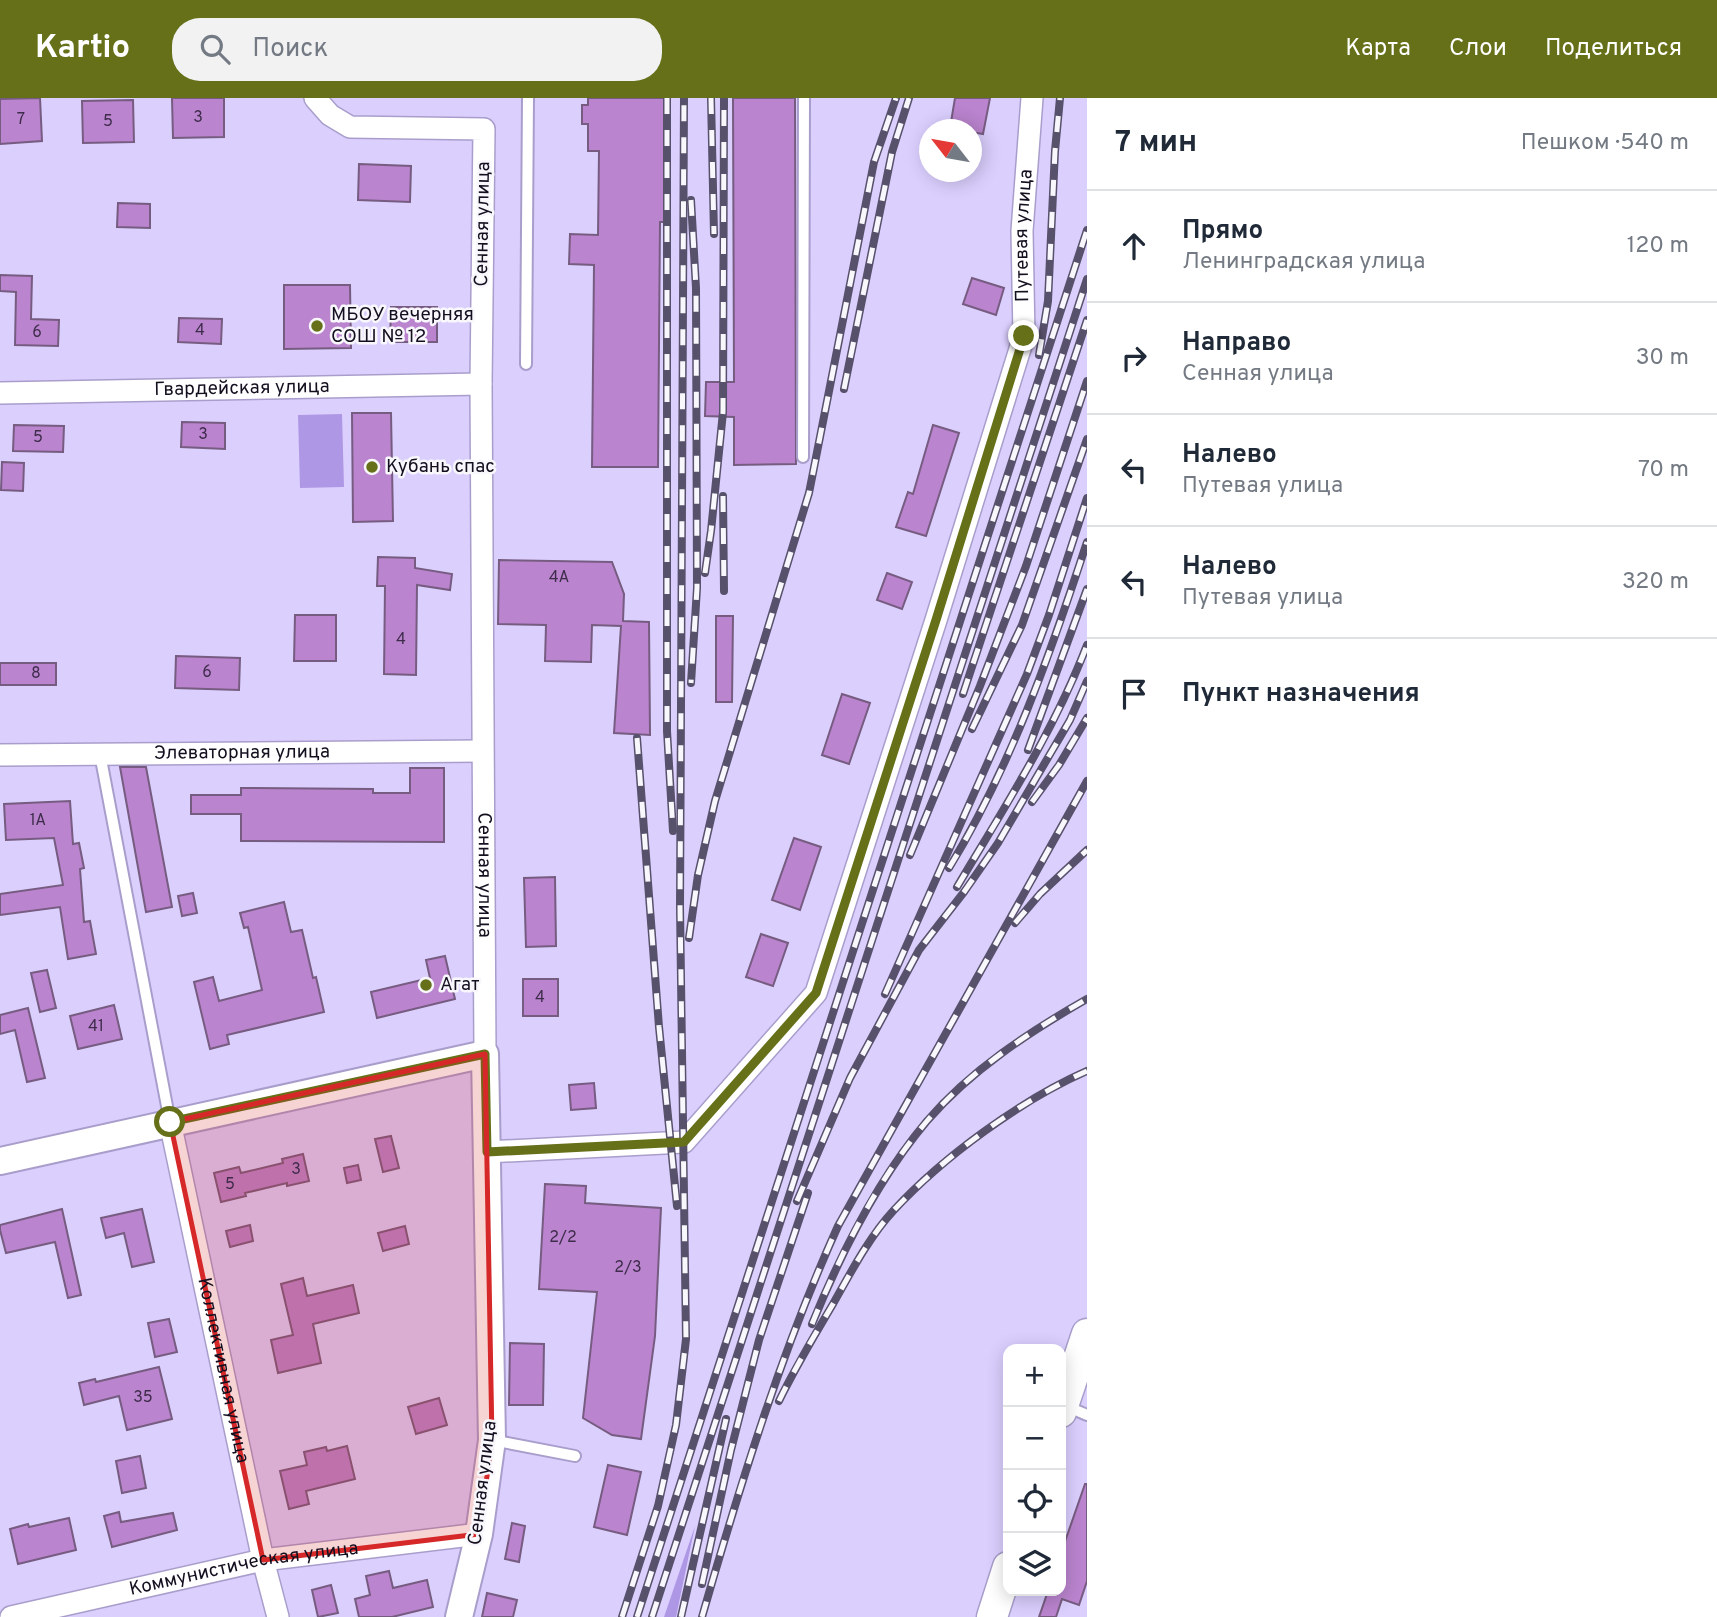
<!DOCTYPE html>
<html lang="ru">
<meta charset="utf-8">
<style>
:root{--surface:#fff;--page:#f2f2f3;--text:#1f2937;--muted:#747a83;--line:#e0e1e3;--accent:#667019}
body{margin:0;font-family:Overpass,sans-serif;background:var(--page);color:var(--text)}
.controls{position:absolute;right:21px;bottom:21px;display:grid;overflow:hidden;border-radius:14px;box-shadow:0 4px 18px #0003}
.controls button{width:63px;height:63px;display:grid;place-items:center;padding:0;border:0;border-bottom:2px solid var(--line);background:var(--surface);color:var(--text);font:35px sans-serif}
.compass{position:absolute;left:919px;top:21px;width:63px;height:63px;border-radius:50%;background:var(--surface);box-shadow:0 4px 18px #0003;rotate:301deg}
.stop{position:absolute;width:21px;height:21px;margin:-16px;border:5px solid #667019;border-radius:50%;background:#fff}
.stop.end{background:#667019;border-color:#fff;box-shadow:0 2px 7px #0008}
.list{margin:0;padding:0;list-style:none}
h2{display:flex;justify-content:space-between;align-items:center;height:91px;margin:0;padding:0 28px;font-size:30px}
h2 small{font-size:23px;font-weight:400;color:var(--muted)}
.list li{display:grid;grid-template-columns:46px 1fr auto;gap:21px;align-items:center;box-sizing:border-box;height:112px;padding:0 28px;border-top:2px solid var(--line)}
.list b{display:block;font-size:26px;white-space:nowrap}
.list p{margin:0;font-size:23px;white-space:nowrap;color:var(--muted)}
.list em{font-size:23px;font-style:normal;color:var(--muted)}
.icon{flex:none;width:38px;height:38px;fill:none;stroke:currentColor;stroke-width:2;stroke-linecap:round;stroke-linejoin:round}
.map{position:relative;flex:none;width:1087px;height:1519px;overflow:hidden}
header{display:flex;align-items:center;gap:42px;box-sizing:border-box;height:98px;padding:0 35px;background:var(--accent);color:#fff}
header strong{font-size:33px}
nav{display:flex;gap:38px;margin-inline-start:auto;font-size:24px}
.search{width:490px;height:63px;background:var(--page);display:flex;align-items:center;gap:18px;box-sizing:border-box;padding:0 24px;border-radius:28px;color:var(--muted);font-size:26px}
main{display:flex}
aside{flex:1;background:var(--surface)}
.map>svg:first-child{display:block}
.green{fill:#ae98e5}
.building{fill:#ba84ce;stroke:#775c81;stroke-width:2}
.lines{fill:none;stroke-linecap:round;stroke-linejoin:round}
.service-casing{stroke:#a99ecb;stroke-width:14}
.minor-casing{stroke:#a99ecb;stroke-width:24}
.tertiary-casing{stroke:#a99ecb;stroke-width:30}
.secondary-casing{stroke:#a99ecb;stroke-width:33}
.service{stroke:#fff;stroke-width:10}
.minor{stroke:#fff;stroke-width:21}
.tertiary{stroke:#fff;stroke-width:26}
.secondary{stroke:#fff;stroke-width:30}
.rail-casing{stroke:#58516b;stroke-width:8}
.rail{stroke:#f8f7fc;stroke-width:5;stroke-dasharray:16;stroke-linecap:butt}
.route{stroke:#667019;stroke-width:9}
.marked{fill:#d62828;fill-opacity:0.2;stroke:#d62828;stroke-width:5;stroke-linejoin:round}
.poi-dot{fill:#667019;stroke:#f8f7fc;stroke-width:2.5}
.labels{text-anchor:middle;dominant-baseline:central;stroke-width:5;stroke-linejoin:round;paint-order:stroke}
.number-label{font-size:16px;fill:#3e2c4b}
.street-label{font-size:19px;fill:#140f1f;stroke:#f8f7fc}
.poi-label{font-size:19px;fill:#140f1f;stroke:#f8f7fc;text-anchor:start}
</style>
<header>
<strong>Kartio</strong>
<div class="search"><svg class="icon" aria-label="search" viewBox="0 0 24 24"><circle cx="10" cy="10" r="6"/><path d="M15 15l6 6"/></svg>Поиск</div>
<nav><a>Карта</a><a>Слои</a><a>Поделиться</a></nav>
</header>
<main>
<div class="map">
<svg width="1087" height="1519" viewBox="0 0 1087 1519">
<rect width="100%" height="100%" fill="#dbcffe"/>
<!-- green -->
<g class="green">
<path d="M342 316 344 389 300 390 298 317Z"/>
<path d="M695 1428 676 1519H664Z"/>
</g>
<!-- building -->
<g class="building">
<path d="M40 0 42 43 0 46V1Z"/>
<path d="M172 0H224V39L173 40Z"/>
<path d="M588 0H666L665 124H660L658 369H592L594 167 569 166 570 136 598 137 599 53H588V26H582V7H588Z"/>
<path d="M733 0H795L796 366 734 367V319L705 318 706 284H734Z"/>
<path d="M955 0H990L983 36 971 34V32L950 30Z"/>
<path d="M133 2 134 44 83 45 82 3Z"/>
<path d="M359 66 411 68 410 104 358 102Z"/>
<path d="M118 105 150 106V130L117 129Z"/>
<path d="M0 177 32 178 31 221 59 222 58 248 15 247 16 194 0 193Z"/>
<path d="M972 180 1004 190 996 217 963 206Z"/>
<path d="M284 187H350L351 250 284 251Z"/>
<path d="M391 209H437V244H390Z"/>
<path d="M179 220 222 221 221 246 178 244Z"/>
<path d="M352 315H391L393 423 353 424Z"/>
<path d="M182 324 225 325V351L181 349Z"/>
<path d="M14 327 64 328 63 354 13 353Z"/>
<path d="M933 327 959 335 926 438 896 429 908 394 913 396Z"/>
<path d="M2 364 24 365 23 393 1 392Z"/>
<path d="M378 459 415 460V470L452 476 450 492 417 487 416 577 384 576 385 488H377Z"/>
<path d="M499 462 612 464 624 496 623 523 649 524 650 637 614 635 621 528 592 527 591 564 545 563 546 527 498 526Z"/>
<path d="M887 475 912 484 902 511 877 502Z"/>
<path d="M295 517H336V563H294Z"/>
<path d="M716 518H733L732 604H716Z"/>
<path d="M176 558 240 560 239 592 175 590Z"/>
<rect x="0" y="565" width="56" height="22"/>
<path d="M842 596 870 605 849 666 822 657Z"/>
<path d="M120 669H146L172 809 146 814Z"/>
<path d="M410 670H444V744L241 743V716H191V697H241V690L373 691V695H410Z"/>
<path d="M70 703 73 746 79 745 84 770 80 771 84 824 90 823 96 856 68 861 60 809 0 817V796L63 787 54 740 6 742 4 706Z"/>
<path d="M794 740 821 749 800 812 772 802Z"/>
<path d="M555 779 556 848 526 849 524 780Z"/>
<path d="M193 795 197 815 182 818 178 798Z"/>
<path d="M284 804 291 834 302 832 313 880 316 879 324 914 227 937 229 946 210 951 194 884 213 879 219 903 262 892 248 829 244 830 240 815Z"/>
<path d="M761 836 788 845 773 888 746 879Z"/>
<path d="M445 858 455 901 377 920 371 894 430 880 426 862Z"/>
<path d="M47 872 56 910 40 914 31 875Z"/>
<rect x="523" y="881" width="35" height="37"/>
<path d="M114 907 122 941 78 951 70 918Z"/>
<path d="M28 910 45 980 27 984 15 932 0 936V917Z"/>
<path d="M594 985 596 1010 571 1012 569 987Z"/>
<path d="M391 1038 399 1070 383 1074 375 1041Z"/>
<path d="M303 1056 309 1083 287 1088V1085L245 1095 246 1098 221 1104 214 1075 239 1069 241 1075 283 1065 282 1061Z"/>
<path d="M358 1067 361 1082 347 1085 344 1070Z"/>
<path d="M545 1086 586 1088 585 1105 661 1110 655 1238 641 1341 612 1337 583 1320 597 1194 539 1191Z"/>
<path d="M62 1111 81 1197 68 1200 55 1144 6 1155 0 1132V1127Z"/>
<path d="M142 1111 154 1164 132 1169 124 1135 106 1140 101 1120Z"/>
<path d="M250 1127 253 1143 230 1149 226 1133Z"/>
<path d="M405 1128 409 1146 383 1153 378 1135Z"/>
<path d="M303 1180 307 1198 353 1187 359 1215 313 1226 321 1265 278 1275 271 1242 293 1237 281 1186Z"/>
<path d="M169 1221 177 1254 155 1259 148 1225Z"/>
<path d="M510 1245 544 1246 543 1307H509Z"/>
<path d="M159 1269 172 1321 127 1332 119 1298 84 1307 79 1285 95 1281 96 1284Z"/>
<path d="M439 1300 447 1327 416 1336 408 1309Z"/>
<path d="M347 1348 355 1381 306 1393 309 1406 289 1411 280 1373 307 1367 304 1354 326 1349 327 1353Z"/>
<path d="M140 1358 146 1390 122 1395 116 1363Z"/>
<path d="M608 1367 641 1374 627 1437 594 1429Z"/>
<path d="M1085 1386H1087V1483L1079 1507 1062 1501 1056 1519H1039L1048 1493H1061V1455Z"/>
<path d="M119 1414 121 1424 173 1415 177 1432 112 1449 104 1418Z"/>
<path d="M69 1420 76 1452 18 1466 10 1431 28 1426 29 1429Z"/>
<path d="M512 1425 525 1428 519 1464 505 1461Z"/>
<path d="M389 1473 393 1490 427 1482 433 1509 392 1519H359L355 1501 370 1497 366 1478Z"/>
<path d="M331 1487 338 1515 318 1519 312 1492Z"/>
<path d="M487 1495 517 1502 513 1519H482Z"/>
</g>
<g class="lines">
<!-- service casing -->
<g class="service-casing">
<g id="service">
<path d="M526 266 528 0"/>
<path d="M803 359 804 0"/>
<path d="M100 656 170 1024"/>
<path d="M1066 1308 1087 1317"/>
<path d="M492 1342 575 1358"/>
</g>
</g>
<!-- minor casing -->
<g class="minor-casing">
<g id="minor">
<path id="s1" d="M315 0 330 17 350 29 484 31 481 286 485 956"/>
<path id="s2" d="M0 295 481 286"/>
<path id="s3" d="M0 657 482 653"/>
<path id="s4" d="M170 1024 263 1462 278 1519"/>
<path id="s5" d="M487 1054 684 1044 816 895 936 522 1024 238 1022 133 1032 0"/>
<path id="s6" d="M11 1519 263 1462 479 1436"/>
</g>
</g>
<!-- tertiary casing -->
<g class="tertiary-casing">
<path id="tertiary" d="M0 1063 485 956 492 1342 479 1436 459 1519"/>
</g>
<!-- secondary casing -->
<g class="secondary-casing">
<g id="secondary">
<path d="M1061 1314 1087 1236"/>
<path d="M992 1519 1008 1469"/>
</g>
</g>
<!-- service -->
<use href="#service" class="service"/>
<!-- minor -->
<use href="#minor" class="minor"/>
<!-- tertiary -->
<use href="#tertiary" class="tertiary"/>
<!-- secondary -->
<use href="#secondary" class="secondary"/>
<!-- rail casing -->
<g class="rail-casing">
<g id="rail">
<path d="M667 0V633L673 733"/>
<path d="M711 0 714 136"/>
<path d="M691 102 696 190 697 490 691 585"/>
<path d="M1039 257 1048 203 1055 53 1060 0"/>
<path d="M844 291 892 54 909 0"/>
<path d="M723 398 724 493"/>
<path d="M705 475 711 433 723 314 724 0"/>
<path d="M963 596 1087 222"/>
<path d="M972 631 1022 527 1087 341"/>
<path d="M637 640 659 929 677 1108"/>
<path d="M1028 652 1087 491"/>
<path d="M1032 704 1059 667 1087 620"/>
<path d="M910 757 980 588 1026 468 1087 283"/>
<path d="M949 770C1011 668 1050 557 1087 444"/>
<path d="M957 789C1004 710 1054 633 1087 547"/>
<path d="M1015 825 1040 796 1087 752"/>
<path d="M689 840 698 777 715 703 809 395 874 64 896 0"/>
<path d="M885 896 1027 576 1049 517 1087 400"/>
<path d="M797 1103 850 980 919 852 964 794 998 745 1070 622 1087 583"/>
<path d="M812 1226C841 1155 877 1082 927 1023 971 972 1029 934 1087 901"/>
<path d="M779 1303C795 1270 814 1238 833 1206 851 1174 869 1139 894 1112 943 1059 1021 1002 1087 973"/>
<path d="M702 1486 731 1352 759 1242 808 1095"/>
<path d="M622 1519 658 1408 676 1327 686 1241 680 809 684 0"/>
<path d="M637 1519 1087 132"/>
<path d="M652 1519 1087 181"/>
<path d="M681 1519 726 1321"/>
<path d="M702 1519C740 1387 781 1254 838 1128L1087 683"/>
</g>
</g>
<!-- rail -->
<use href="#rail" class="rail"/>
</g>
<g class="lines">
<!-- route -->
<path class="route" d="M170 1024 485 956 487 1054 684 1044 816 895 936 522 1024 238"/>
</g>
<!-- marked area -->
<path class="marked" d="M485 956 492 1342 479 1436 263 1462 170 1024Z"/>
<!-- markers -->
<g class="poi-dot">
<circle cx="317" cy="228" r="7"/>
<circle cx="372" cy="369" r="7"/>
<circle cx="426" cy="887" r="7"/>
</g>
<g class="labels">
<!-- number labels -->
<g class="number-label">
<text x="198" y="20">3</text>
<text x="21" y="22">7</text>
<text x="108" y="24">5</text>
<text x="200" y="233">4</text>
<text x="37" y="235">6</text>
<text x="203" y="337">3</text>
<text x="38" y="340">5</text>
<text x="559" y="480">4А</text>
<text x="401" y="542">4</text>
<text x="207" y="575">6</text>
<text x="36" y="576">8</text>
<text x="38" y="723">1А</text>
<text x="540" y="900">4</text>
<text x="96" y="929">41</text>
<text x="296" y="1072">3</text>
<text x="230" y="1087">5</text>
<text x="563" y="1140">2/2</text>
<text x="628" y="1170">2/3</text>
<text x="143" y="1300">35</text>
</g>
<!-- street labels -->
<g class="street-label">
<text transform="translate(483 126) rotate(-89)">Сенная улица</text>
<text stroke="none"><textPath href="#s5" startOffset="1186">Путевая улица</textPath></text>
<text stroke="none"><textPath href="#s2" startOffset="242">Гвардейская улица</textPath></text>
<text stroke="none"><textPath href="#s3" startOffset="242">Элеваторная улица</textPath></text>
<text stroke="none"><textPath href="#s1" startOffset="926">Сенная улица</textPath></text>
<text stroke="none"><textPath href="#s4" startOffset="254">Коллективная улица</textPath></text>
<text transform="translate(483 1385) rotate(-83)">Сенная улица</text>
<text stroke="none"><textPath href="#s6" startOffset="238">Коммунистическая улица</textPath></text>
</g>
<!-- poi labels -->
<g class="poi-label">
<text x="331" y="217">МБОУ вечерняя<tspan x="331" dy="22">СОШ № 12</tspan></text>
<text x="386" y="369">Кубань спас</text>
<text x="440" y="887">Агат</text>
</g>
</g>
</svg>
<div class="controls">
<button>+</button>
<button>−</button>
<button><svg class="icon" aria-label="locate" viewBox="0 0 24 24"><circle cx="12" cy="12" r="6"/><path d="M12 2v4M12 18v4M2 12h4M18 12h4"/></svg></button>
<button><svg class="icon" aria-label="layers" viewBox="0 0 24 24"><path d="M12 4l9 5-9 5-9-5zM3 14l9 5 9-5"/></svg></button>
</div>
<svg class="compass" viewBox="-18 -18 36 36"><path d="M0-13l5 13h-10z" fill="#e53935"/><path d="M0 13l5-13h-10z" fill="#747a83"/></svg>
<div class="stop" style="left:170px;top:1024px"></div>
<div class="stop end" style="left:1024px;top:238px"></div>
</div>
<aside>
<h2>7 мин<small>Пешком · 540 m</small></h2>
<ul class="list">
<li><svg class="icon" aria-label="ahead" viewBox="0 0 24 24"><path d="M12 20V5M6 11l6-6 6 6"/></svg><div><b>Прямо</b><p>Ленинградская улица</p></div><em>120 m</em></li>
<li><svg class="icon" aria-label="right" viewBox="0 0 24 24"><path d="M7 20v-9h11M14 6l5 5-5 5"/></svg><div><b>Направо</b><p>Сенная улица</p></div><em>30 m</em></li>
<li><svg class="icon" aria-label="left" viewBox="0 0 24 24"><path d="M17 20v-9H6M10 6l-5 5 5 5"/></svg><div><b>Налево</b><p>Путевая улица</p></div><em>70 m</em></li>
<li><svg class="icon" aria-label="left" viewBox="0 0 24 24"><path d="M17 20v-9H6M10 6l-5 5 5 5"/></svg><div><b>Налево</b><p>Путевая улица</p></div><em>320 m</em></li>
<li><svg class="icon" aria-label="arrive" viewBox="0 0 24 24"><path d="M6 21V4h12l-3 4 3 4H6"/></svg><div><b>Пункт назначения</b></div></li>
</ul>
</aside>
</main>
